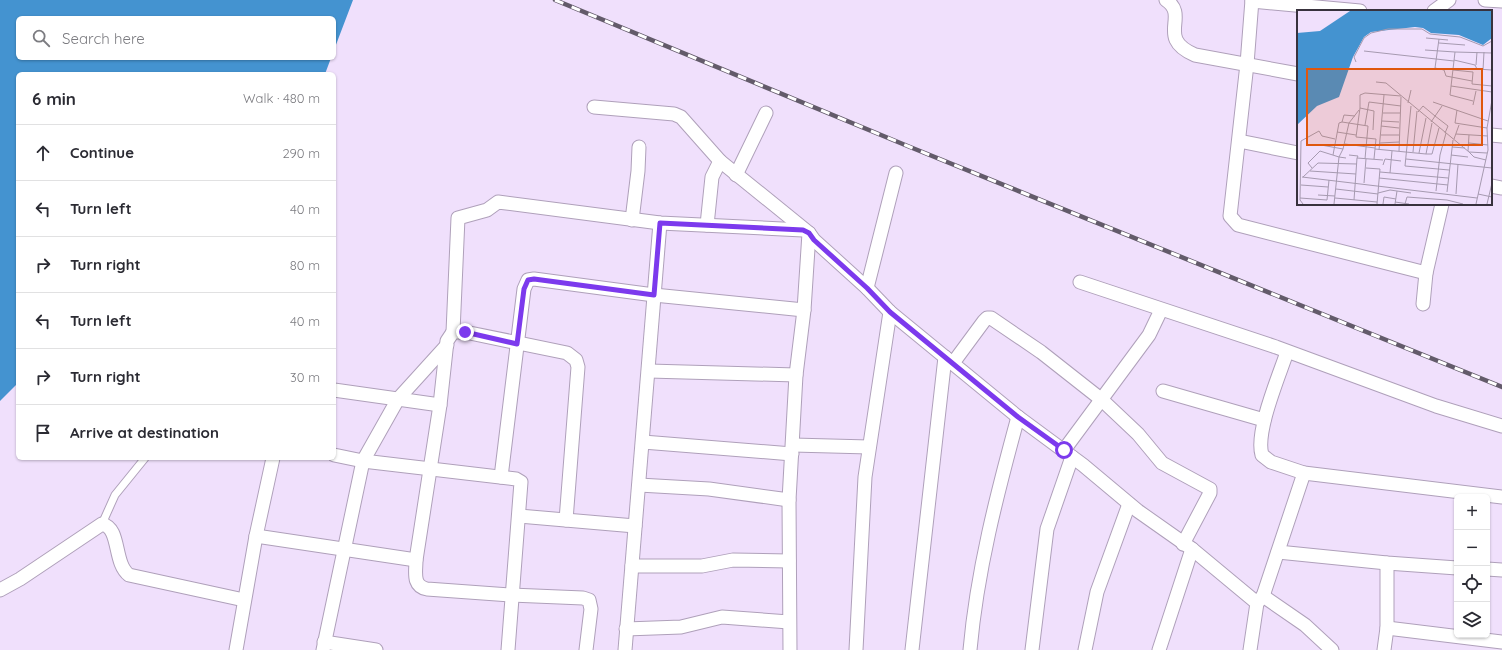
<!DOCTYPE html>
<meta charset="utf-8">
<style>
:root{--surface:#fff;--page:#f2f2f3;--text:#2b2b33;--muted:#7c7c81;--line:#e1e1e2}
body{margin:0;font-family:Quicksand,sans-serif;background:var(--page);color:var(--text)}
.controls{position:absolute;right:12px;bottom:12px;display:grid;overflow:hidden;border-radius:6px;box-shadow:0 1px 3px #0004}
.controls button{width:36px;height:36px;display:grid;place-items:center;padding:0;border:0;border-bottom:1px solid var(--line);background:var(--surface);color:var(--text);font:20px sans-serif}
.stop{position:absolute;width:12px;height:12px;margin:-9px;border:3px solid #7c3aed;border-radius:50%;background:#fff}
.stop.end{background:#7c3aed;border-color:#fff;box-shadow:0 1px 4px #0008}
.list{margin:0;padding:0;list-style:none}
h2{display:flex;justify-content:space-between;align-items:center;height:52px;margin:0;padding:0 16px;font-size:17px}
h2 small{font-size:13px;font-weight:400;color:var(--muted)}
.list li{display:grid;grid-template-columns:26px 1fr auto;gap:12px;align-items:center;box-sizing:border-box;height:56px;padding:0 16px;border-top:1px solid var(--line)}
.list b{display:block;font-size:15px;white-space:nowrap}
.list em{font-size:13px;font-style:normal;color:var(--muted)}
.icon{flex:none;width:22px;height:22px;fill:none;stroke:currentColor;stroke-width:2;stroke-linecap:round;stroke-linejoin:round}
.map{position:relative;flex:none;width:1502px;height:650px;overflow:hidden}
.search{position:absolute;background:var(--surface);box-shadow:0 1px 3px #0004;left:16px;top:16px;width:320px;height:44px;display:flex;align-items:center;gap:10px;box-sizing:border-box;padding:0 14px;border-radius:6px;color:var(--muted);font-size:15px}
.panel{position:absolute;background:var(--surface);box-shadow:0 1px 3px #0004;left:16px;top:72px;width:320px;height:388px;border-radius:6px}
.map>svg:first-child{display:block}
.water{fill:#4493d0}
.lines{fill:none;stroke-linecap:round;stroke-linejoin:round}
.service-casing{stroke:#afa0ba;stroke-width:9}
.minor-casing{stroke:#afa0ba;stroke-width:15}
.service{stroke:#fff;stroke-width:7}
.minor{stroke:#fff;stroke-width:13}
.rail-casing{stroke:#635b6a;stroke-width:4.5}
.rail{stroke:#fff;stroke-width:3;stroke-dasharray:9;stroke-linecap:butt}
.route{stroke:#7c3aed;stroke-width:5}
.inset-road{fill:none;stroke:#a69ab0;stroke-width:1}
.view{fill:#df570e;fill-opacity:0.15;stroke:#df570e;stroke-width:2}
.inset-edge{fill:none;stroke:#38323d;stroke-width:2}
</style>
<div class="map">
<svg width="1502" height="650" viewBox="0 0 1502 650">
<rect width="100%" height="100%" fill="#f0e0fc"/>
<!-- water -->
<path class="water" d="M0 0H353L334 50V18H18V58H331L325 74H18V383L0 401Z"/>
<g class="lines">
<!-- service casing -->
<g class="service-casing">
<path id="service" d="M102 524 115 495 145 458"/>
</g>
<!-- minor casing -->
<g class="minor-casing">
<g id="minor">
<path d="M1166 0C1190 16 1155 38 1195 55L1298 74"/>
<path d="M1252 0 1247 64 1230 216 1238 225 1426 273"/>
<path d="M1485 0 1502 1"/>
<path d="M1252 1 1360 11"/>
<path d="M1434 11 1449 0"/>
<path d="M594 107 674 114 681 117 720 161 809 233 814 240 867 288 890 312 1018 417 1083 465 1138 511 1192 549 1257 603 1263 596 1305 625 1332 650"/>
<path d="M1491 135 1502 136"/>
<path d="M1239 141 1298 153"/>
<path d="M736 175 766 113"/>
<path d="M1491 186 1502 188"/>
<path d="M632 220 638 171 639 147"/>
<path d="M707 225 712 177 720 161"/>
<path d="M1080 282 1276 347 1436 406 1502 426"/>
<path d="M867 288 896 173"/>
<path d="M1423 304 1426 273 1442 204"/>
<path d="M453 332 458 218 487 210 498 202 660 223 803 230"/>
<path d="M1287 352C1279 376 1255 432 1262 455L1271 462 1304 473 1502 497"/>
<path d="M953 363 984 321 987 318H991L1041 352 1102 400 1138 434 1162 463 1210 489V493L1183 544"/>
<path d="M649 371 796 375"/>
<path d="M334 390 440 405"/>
<path d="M1163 391 1264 420"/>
<path d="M643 442 792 454"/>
<path d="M793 445 869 447"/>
<path d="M1064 450 1149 335 1161 310"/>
<path d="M334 455 363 461 516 479 521 482 508 650"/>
<path d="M501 477 524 289 528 280 534 279 654 295 804 310"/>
<path d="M639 485 709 489 789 500"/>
<path d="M519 516 635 526"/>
<path d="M566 520 578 367 576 360 567 353 465 332H453L447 341 440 405 416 560C416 572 412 586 427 589L511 595 583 598 589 600 591 609 586 650"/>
<path d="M256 536 416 560"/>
<path d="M1278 552 1387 563 1457 568"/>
<path d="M632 566H702L733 560 789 561"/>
<path d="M1487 569 1502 570"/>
<path d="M0 590 20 579 102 524C121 528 113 563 129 575L244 600"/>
<path d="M1263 596 1304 473"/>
<path d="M1387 628 1502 642"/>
<path d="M626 629 681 627 722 617 789 622"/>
<path d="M324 642 376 650"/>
<path d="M236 650 256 536 273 458"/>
<path d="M323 650 363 461 398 399 447 345"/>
<path d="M625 650 660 223"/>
<path d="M790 650 789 500 796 375 804 310 809 233"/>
<path d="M856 650 865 477 890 312"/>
<path d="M912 650 945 357"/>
<path d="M970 650C977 571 997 494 1018 417"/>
<path d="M1032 650 1047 529 1072 457"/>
<path d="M1085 650 1097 592 1129 504"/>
<path d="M1159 650 1192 549"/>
<path d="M1250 650 1257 603"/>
<path d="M1384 650 1387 628V563"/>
</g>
</g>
<!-- service -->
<use href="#service" class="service"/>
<!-- minor -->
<use href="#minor" class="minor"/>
<!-- rail casing -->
<g class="rail-casing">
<path id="rail" d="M555 0 910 147 1502 387"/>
</g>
<!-- rail -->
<use href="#rail" class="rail"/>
</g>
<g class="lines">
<!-- route -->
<path class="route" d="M465 332 517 344 524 289 528 280 534 279 654 295 660 223 803 230 809 233 814 240 867 288 890 312 1018 417 1064 450"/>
</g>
<!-- overview -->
<g transform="translate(1297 10)">
<rect width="195" height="195" fill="#f0e0fc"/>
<path d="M53 1H195V28L186 35 162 25 134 23 126 18 118 17 74 22 67 27 56 47 42 87 20 96 0 115V23L23 21Z" fill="#4493d0"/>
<path class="inset-road" d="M129 28 151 30M142 29 138 58 147 60 149 66 175 71M142 33 168 35M128 40 158 42M67 41 157 51M157 50 178 55 180 59 195 60M59 52 57 47 67 28 74 23 91 19H125L133 24 163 27 186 36 195 31M179 55 180 42M156 60 176 62 175 74 195 76M186 60 187 42M79 72 89 73 172 142 190 143M154 76 195 82M176 91 153 85 158 42 195 43M136 92 191 111M111 93 114 80M176 95 179 81M114 96 108 156 152 160M63 98V85L68 83 104 86M160 100 158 113 190 118M121 102 126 96 138 106 151 116 148 123M86 103H103M85 111 102 112M45 112 47 105 58 106M134 112 145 96M68 115 72 92 104 96M84 116 102 118M76 120 77 101 63 98 59 127 79 129 77 149M40 122 59 125M159 124 191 126M84 125H102M157 129 162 115M83 133 102 132M172 133 191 135M48 134 78 138M24 135 46 139 52 113 62 100M155 137 168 138M46 139 42 147 49 148M78 139 129 144 135 113M82 140 87 85M102 141 104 87M171 141 172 125M116 142 120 101M172 142 177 147 189 150M122 143 129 108M129 144H135L142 118M36 145 42 113 45 112 71 116 68 149M52 145 61 146 60 148 86 150M154 145 171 147M109 149 195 158M86 155 88 149 104 151M15 158 11 153 23 141 42 147 37 194M69 158 83 159 80 194M13 161 59 164M83 162 151 168M93 163 95 141M5 167 180 188M6 167 21 153 60 154M82 168 151 175M67 173 69 149M4 175 31 177M39 179 81 184M139 181 143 145 149 123M150 182 156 130M81 183 93 180 114 183M159 184 161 154M181 184 195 187M21 185 38 186M3 188 30 190 32 170M38 188 80 192M57 190 60 148M98 192 112 194M6 194 3 190 4 131 22 121 25 126 38 129M86 194 87 187 99 189M98 194 100 181M108 194 110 187 150 190 166 194M179 194 191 140 190 118 195 90M190 194 195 173"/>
<path class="view" d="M10 59H185V135H10Z"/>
<rect width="195" height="195" class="inset-edge"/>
</g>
</svg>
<div class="controls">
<button>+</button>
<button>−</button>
<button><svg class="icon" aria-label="locate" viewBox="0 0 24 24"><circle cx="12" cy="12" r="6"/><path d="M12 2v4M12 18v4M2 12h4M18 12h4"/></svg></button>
<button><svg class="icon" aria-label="layers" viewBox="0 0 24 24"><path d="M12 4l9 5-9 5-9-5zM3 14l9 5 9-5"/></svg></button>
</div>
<div class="stop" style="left:1064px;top:450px"></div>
<div class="stop end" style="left:465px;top:332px"></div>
<div class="search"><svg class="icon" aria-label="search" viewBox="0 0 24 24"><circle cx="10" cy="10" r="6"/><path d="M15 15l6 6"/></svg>Search here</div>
<section class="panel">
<h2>6 min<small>Walk · 480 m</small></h2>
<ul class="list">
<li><svg class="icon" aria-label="ahead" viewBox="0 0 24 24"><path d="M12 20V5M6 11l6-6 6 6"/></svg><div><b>Continue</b></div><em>290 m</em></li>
<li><svg class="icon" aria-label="left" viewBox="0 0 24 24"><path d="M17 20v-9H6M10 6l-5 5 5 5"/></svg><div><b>Turn left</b></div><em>40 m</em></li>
<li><svg class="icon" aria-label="right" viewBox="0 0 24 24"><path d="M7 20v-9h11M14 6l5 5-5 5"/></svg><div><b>Turn right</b></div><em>80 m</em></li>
<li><svg class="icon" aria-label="left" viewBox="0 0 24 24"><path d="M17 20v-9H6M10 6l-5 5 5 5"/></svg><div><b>Turn left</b></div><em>40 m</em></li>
<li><svg class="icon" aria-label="right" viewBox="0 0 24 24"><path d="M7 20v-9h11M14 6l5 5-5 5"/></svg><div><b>Turn right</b></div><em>30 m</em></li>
<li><svg class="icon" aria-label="arrive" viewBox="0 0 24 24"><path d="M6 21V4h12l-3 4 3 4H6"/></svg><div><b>Arrive at destination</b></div></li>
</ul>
</section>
</div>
